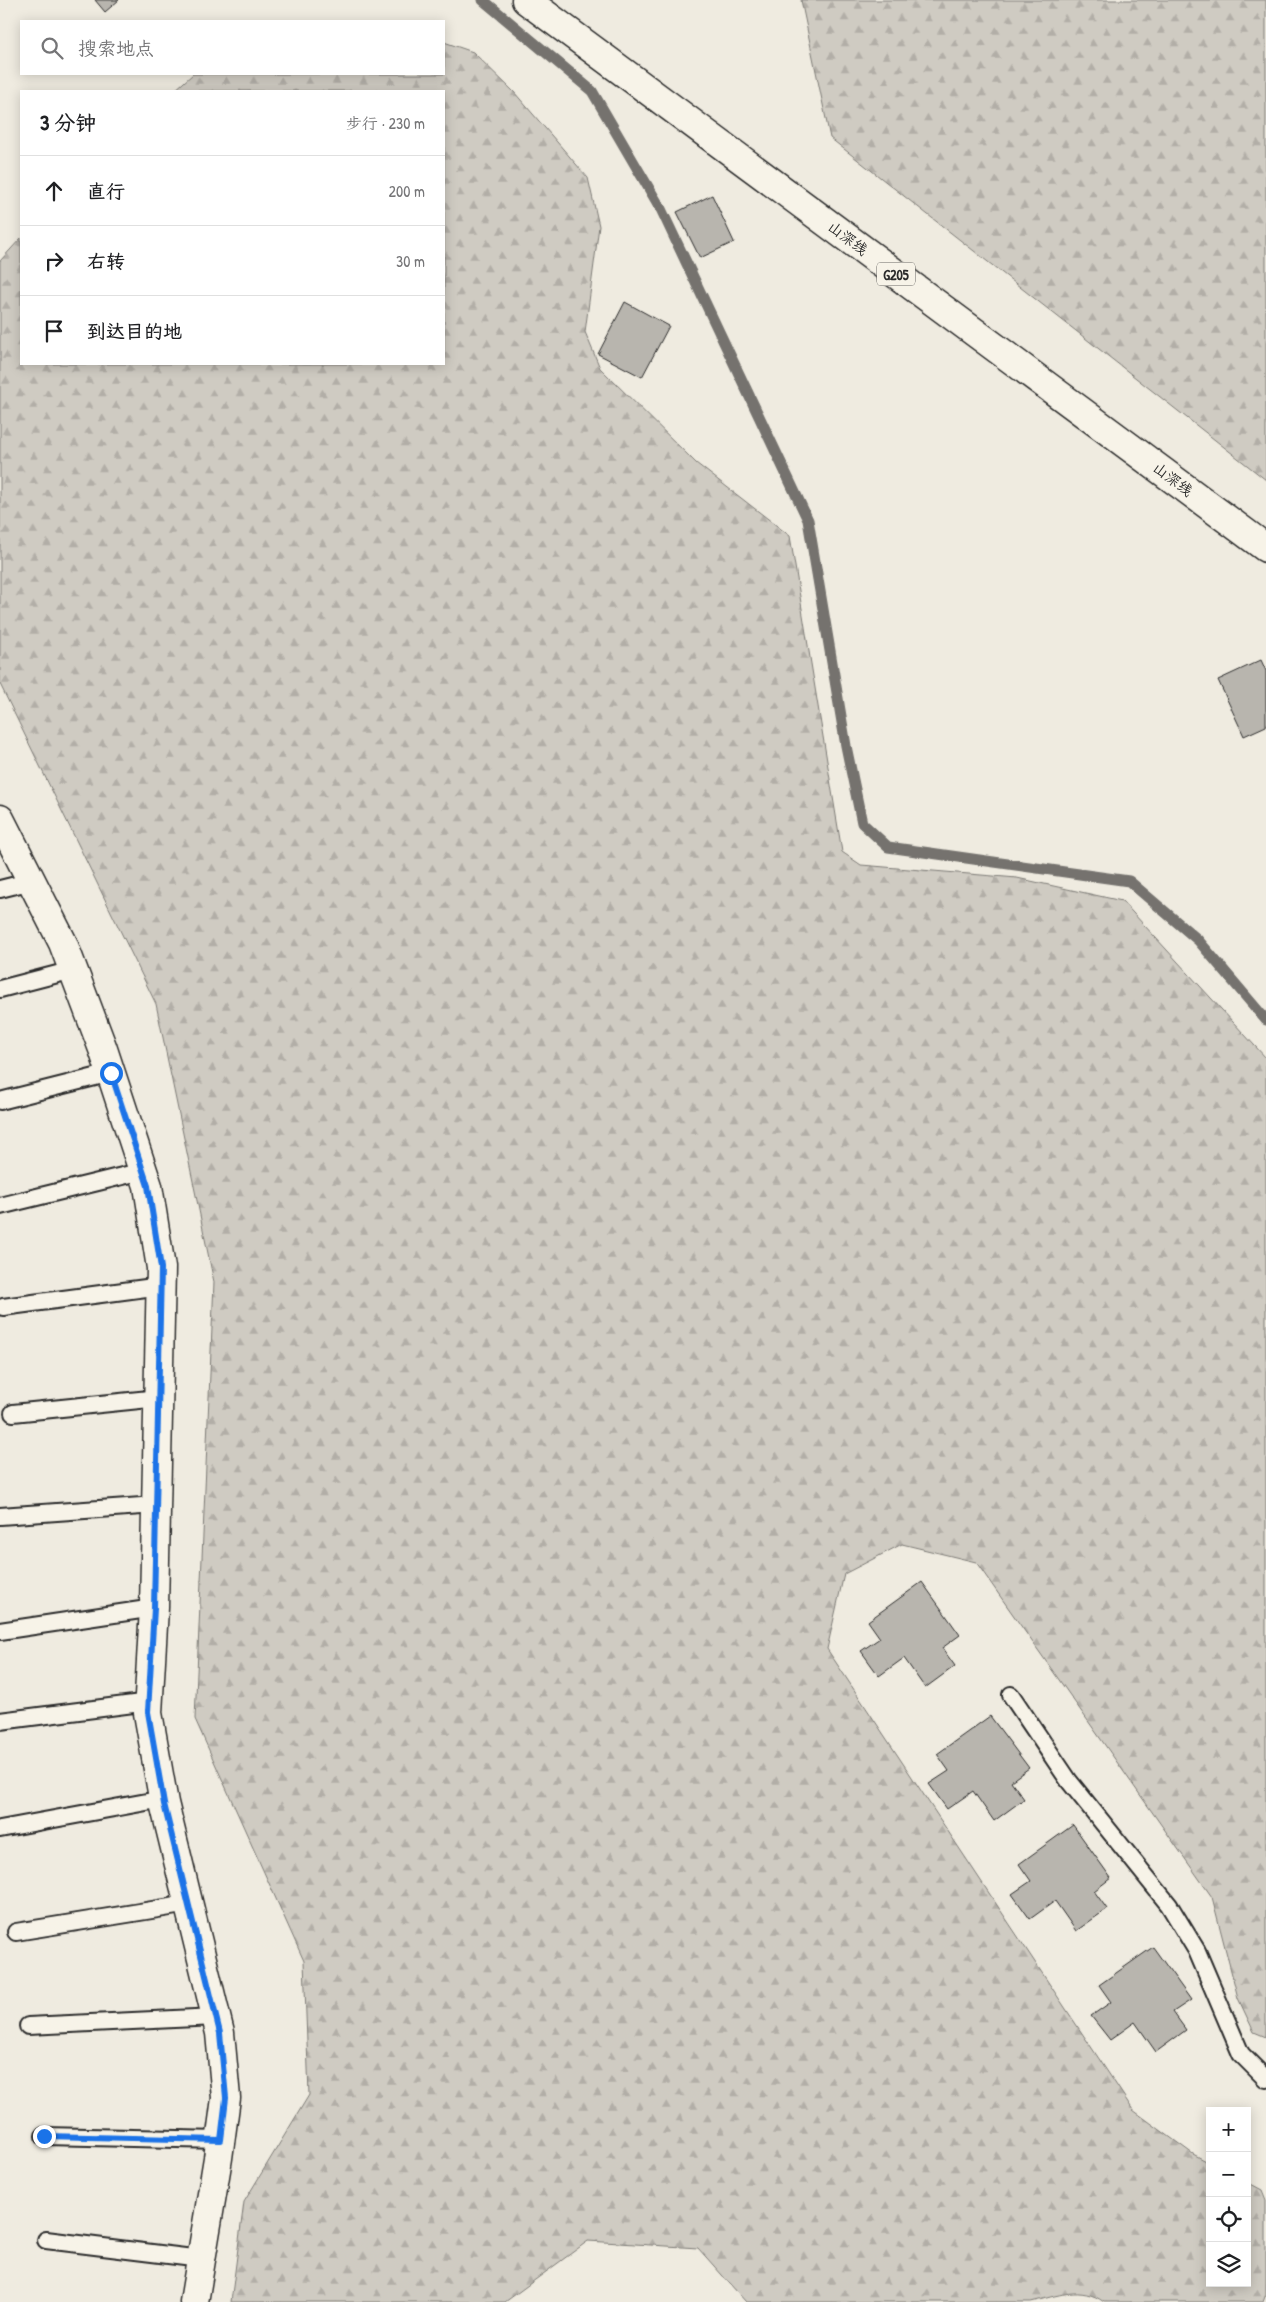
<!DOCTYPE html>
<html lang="zh">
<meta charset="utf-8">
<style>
:root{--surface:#fff;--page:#f6f6f6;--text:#202124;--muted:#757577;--line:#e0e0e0}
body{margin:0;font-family:"Patrick Hand","LXGW WenKai TC",sans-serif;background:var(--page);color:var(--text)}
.controls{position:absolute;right:15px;bottom:15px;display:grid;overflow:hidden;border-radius:0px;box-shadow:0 2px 12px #0003}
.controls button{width:45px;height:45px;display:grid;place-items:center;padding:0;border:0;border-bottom:1px solid var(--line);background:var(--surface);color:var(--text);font:25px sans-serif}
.stop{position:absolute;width:15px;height:15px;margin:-11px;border:4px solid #1a73e8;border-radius:50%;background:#fff}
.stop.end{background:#1a73e8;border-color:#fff;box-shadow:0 1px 5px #0008}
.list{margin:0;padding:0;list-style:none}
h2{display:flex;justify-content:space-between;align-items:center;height:65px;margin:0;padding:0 20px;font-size:21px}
h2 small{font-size:16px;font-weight:400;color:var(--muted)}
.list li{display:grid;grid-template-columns:32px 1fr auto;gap:15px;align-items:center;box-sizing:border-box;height:70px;padding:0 20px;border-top:1px solid var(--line)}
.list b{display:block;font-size:19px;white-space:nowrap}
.list em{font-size:16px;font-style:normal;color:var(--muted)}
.icon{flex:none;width:28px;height:28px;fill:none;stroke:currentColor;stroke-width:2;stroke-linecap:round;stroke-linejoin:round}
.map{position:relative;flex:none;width:1266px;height:2302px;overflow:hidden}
.search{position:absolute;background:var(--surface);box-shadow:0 2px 12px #0003;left:20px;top:20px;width:425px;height:55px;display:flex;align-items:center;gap:12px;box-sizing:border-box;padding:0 18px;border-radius:0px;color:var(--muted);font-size:19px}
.panel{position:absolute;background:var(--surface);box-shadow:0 2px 12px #0003;left:20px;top:90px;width:425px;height:275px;border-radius:0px}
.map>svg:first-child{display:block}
.forest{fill:url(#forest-firs);stroke:#7d7b76}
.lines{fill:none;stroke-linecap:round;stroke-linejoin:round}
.stream{stroke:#74726e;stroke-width:11}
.building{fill:#b8b5ae;stroke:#2b2b2b}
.lane-casing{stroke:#2b2b2b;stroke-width:20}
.street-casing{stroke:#2b2b2b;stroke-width:31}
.highway-casing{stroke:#2b2b2b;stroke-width:31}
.lane{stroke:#f7f3e8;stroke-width:16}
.street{stroke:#f7f3e8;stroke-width:28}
.highway{stroke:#f7f3e8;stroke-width:28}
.route{stroke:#1a73e8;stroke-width:6}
.labels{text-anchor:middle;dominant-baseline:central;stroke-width:5;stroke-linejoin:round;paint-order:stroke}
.shield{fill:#f7f3e8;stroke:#686764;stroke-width:1}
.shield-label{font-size:14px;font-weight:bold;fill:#2b2b2b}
.street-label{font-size:15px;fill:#2b2b2b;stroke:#f7f3e8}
</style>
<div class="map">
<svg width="1266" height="2302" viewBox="0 0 1266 2302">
<defs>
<pattern id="forest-firs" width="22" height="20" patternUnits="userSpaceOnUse" patternTransform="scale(1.25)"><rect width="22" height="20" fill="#cfcbc2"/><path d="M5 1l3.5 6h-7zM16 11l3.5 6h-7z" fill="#b2aea7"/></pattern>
</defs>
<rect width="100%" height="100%" fill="#efebe0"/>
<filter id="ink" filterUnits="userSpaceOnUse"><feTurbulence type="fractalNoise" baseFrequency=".02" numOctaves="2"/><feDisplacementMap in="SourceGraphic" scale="10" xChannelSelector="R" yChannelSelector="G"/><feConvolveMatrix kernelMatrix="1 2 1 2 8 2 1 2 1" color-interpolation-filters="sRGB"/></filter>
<g filter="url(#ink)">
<!-- forest -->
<g class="forest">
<path d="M801 0H1266V480L830 138Z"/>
<path d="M444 42 473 52 514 92 588 178 599 226 585 332 600 368 696 463 790 536 842 852 861 865 1017 878 1122 901 1266 1058V2037L1254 2032 1238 1998 1212 1897 976 1562 902 1544 844 1574 827 1649 1133 2110 1193 2154 1210 2163V2283H1247V2182L1262 2190 1266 2200V2294L1263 2302H1104C1081 2285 1057 2296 1031 2302H746L698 2248 588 2241 505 2302H231L244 2202 309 2095 304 1961 195 1719 214 1282 156 1004 0 684V261L21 238V364H444V91H174L193 74H444Z"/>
</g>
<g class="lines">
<!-- stream -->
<path class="stream" d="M483 0 592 91 661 209 808 520 846 746 862 823 888 847 1129 881 1198 940 1266 1020"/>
</g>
<!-- building -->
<g class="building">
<path d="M95 0H119L105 12Z"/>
<path d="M712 195 734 242 700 258 677 212Z"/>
<path d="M625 302 669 326 642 377 598 354Z"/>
<path d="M1261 660 1266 671V726L1244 736 1218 680Z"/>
<path d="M922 1582 960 1635 942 1648 955 1666 925 1688 904 1658 879 1676 861 1651 880 1638 868 1621Z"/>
<path d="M990 1716 1029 1768 1011 1781 1024 1799 994 1821 973 1791 947 1809 929 1784 949 1771 937 1754Z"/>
<path d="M1073 1825 1111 1878 1094 1891 1107 1909 1076 1931 1055 1901 1030 1919 1012 1894 1031 1881 1019 1864Z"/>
<path d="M1153 1947 1191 2000 1173 2012 1186 2030 1156 2052 1135 2022 1110 2040 1091 2016 1111 2002 1099 1985Z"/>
</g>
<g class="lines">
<!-- lane casing -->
<g class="lane-casing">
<g id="lane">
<path d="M0 889 32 881"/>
<path d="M0 989 73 970"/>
<path d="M0 1101 111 1073"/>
<path d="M0 1206 143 1171"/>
<path d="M3 1307 161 1286"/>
<path d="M13 1413 159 1398"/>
<path d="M0 1516 156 1505"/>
<path d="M0 1631 154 1608"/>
<path d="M1011 1695 1069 1781 1169 1905 1197 1951 1241 2054 1266 2079"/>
<path d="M0 1721 149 1702"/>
<path d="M0 1829 163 1799"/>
<path d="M16 1932 189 1904"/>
<path d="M28 2026 216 2017"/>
<path d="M44 2136 221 2140"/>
<path d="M46 2240 201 2259"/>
</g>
</g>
<!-- street casing -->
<g class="street-casing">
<path id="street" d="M0 819 63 943 103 1049 148 1186 161 1268 154 1608 148 1713 164 1803 220 2033 226 2098 218 2158 194 2302"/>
</g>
<!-- highway casing -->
<g class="highway-casing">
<path id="highway" d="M526 0 1266 548"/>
</g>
<!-- lane -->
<use href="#lane" class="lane"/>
<!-- street -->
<use href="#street" class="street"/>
<!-- highway -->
<use href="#highway" class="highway"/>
</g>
</g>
<g class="lines" filter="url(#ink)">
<!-- route -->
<path class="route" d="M44 2136 221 2140 226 2098 220 2033 164 1804 148 1712 154 1608 161 1268 148 1186 111 1073"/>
</g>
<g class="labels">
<!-- shield labels -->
<rect class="shield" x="877" y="262.5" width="38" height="23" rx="4"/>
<g class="shield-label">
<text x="896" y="274">G205</text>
</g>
<!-- street labels -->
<g class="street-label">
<text transform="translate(848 238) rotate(37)">山深线</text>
<text transform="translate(1173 479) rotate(37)">山深线</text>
</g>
</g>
</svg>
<div class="controls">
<button>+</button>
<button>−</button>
<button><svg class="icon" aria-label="locate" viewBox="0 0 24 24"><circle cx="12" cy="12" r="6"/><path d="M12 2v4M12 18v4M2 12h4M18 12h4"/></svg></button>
<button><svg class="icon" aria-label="layers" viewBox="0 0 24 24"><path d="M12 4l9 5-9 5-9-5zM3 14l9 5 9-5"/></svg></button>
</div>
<div class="stop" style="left:111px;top:1073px"></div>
<div class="stop end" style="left:44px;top:2136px"></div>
<div class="search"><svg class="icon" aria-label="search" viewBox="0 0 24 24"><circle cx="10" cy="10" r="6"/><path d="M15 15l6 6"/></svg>搜索地点</div>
<section class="panel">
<h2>3 分钟<small>步行 · 230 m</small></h2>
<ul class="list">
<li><svg class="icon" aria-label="ahead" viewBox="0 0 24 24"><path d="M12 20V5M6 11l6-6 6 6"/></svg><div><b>直行</b></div><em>200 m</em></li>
<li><svg class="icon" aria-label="right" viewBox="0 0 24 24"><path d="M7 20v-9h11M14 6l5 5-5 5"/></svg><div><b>右转</b></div><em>30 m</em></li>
<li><svg class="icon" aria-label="arrive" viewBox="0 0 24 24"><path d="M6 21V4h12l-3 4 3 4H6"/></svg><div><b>到达目的地</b></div></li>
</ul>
</section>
</div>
